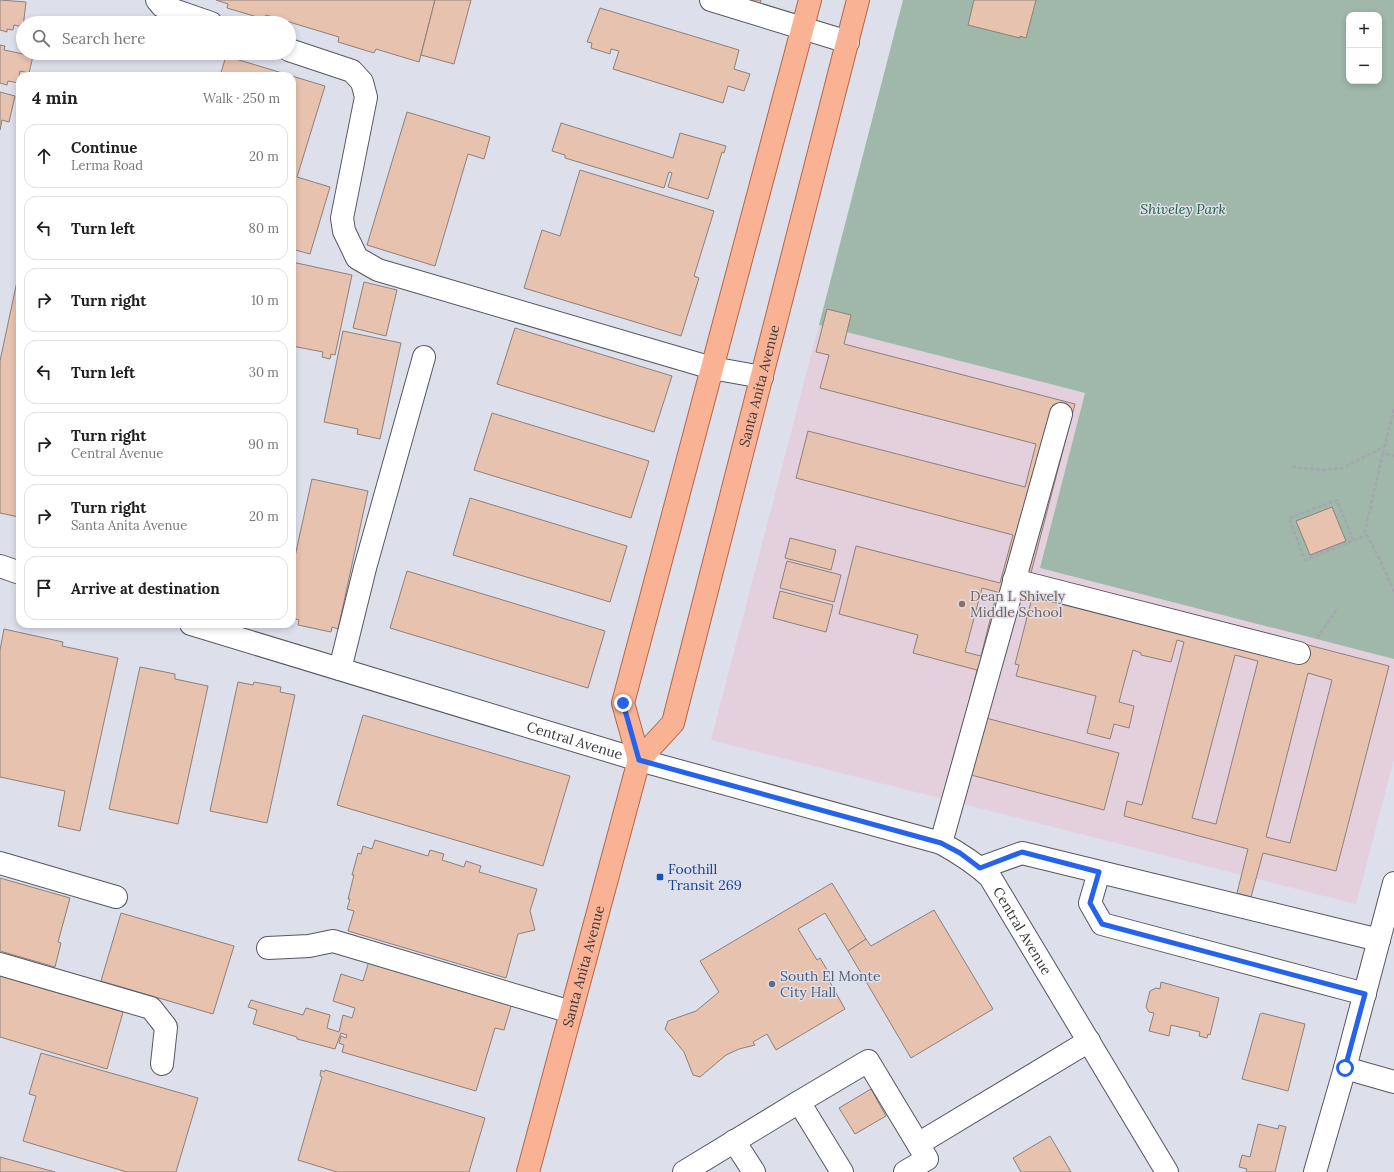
<!DOCTYPE html>
<meta charset="utf-8">
<style>
:root{--surface:#fff;--page:#f2f2f2;--text:#222;--muted:#767676;--line:#e0e0e0}
body{margin:0;font-family:Lora,serif;background:var(--page);color:var(--text)}
.controls{position:absolute;right:12px;top:12px;display:grid;overflow:hidden;border-radius:8px;box-shadow:0 2px 6px #0003}
.controls button{width:36px;height:36px;display:grid;place-items:center;padding:0;border:0;border-bottom:1px solid var(--line);background:var(--surface);color:var(--text);font:20px sans-serif}
.stop{position:absolute;width:12px;height:12px;margin:-9px;border:3px solid #2563eb;border-radius:50%;background:#fff}
.stop.end{background:#2563eb;border-color:#fff;box-shadow:0 1px 4px #0008}
.list{margin:0;padding:0;list-style:none}
h2{display:flex;justify-content:space-between;align-items:center;height:52px;margin:0;padding:0 16px;font-size:17px}
h2 small{font-size:13px;font-weight:400;color:var(--muted)}
.list li{display:grid;grid-template-columns:26px 1fr auto;gap:12px;align-items:center;box-sizing:border-box;height:64px;margin:0 8px 8px;padding:0 8px;border:1px solid var(--line);border-radius:12px}
.list b{display:block;font-size:15px;white-space:nowrap}
.list p{margin:0;font-size:13px;white-space:nowrap;color:var(--muted)}
.list em{font-size:13px;font-style:normal;color:var(--muted)}
.icon{flex:none;width:22px;height:22px;fill:none;stroke:currentColor;stroke-width:2;stroke-linecap:round;stroke-linejoin:round}
.map{position:relative;flex:none;width:1394px;height:1172px;overflow:hidden}
.search{position:absolute;background:var(--surface);box-shadow:0 2px 6px #0003;left:16px;top:16px;width:280px;height:44px;display:flex;align-items:center;gap:10px;box-sizing:border-box;padding:0 14px;border-radius:22px;color:var(--muted);font-size:15px}
.panel{position:absolute;background:var(--surface);box-shadow:0 2px 6px #0003;left:16px;top:72px;width:280px;height:556px;border-radius:12px}
.map>svg:first-child{display:block}
.education{fill:#e4cfdc}
.green{fill:#9fb8a9;fill-rule:evenodd}
.building{fill:#e7c3af;stroke:#8c807a;fill-rule:evenodd}
.lines{fill:none;stroke-linecap:round;stroke-linejoin:round}
.minor-casing{stroke:#565761;stroke-width:24}
.major-casing{stroke:#b46648;stroke-width:24}
.path{stroke:#a5a7b0;stroke-width:2.5;stroke-dasharray:4 2;stroke-linecap:butt}
.minor{stroke:#fff;stroke-width:22}
.major{stroke:#fab295;stroke-width:22}
.route{stroke:#2563eb;stroke-width:5}
.education-dot{fill:#8d6e63;stroke:#dddfeb;stroke-width:1.5}
.transit-dot{fill:#1a4fb4;stroke:#dddfeb;stroke-width:1.5}
.service-dot{fill:#5c6f8a;stroke:#dddfeb;stroke-width:1.5}
.labels{text-anchor:middle;dominant-baseline:central;stroke-width:3;stroke-linejoin:round;paint-order:stroke}
.park-label{font-size:14px;font-style:italic;fill:#215c3e;stroke:#dddfeb}
.street-label{font-size:14px;fill:#38383d;stroke:#dddfeb}
.education-label{font-size:14px;fill:#785e54;stroke:#dddfeb;text-anchor:start}
.transit-label{font-size:14px;fill:#164399;stroke:#dddfeb;text-anchor:start}
.service-label{font-size:14px;fill:#4e5e75;stroke:#dddfeb;text-anchor:start}
</style>
<div class="map">
<svg width="1394" height="1172" viewBox="0 0 1394 1172">
<rect width="100%" height="100%" fill="#dddfeb"/>
<!-- education -->
<path class="education" d="M819 325 1085 393 1040 568 1394 659V759L1356 904 711 740Z"/>
<!-- green -->
<path class="green" d="M903 0H1394V659L1040 568 1085 393 819 325ZM1349 15H1379V81H1349Z"/>
<!-- building -->
<g class="building">
<path d="M0 0 26 2 23 27 14 25 13 30 7 29V32L0 30Z"/>
<path d="M216 0H435L419 62 376 49 374 53 338 42 339 37 266 15 264 19 227 8 228 4Z"/>
<path d="M435 0H471L454 64 421 55Z"/>
<path d="M737 0H761L759 7Z"/>
<path d="M974 0H1036L1026 38 1020 36V38L968 25Z"/>
<path d="M600 8 739 50 734 69 750 74 744 91 728 86 723 103 613 69 619 51 611 49 610 54 591 48 592 43 587 42Z"/>
<path d="M0 45 5 46 4 50 33 56 29 73 20 71 18 83 8 81 7 85 0 83Z"/>
<path d="M226 56 292 76H220Z"/>
<path d="M292 76 325 86 297 177 330 187 310 254 292 249Z"/>
<path d="M0 92 15 96 9 122 2 120 0 130Z"/>
<path d="M407 112 490 137 484 159 468 154 435 266 367 245Z"/>
<path d="M561 123 673 158 680 133 726 146 724 153 722 152 708 199 668 187 672 173 669 172 664 188 565 158V155L552 151Z"/>
<path d="M580 170 714 211 694 276 699 278 681 336 524 288 542 230 560 236Z"/>
<path d="M292 262 352 275 335 355 331 354 330 359 322 357 323 352 292 346Z"/>
<path d="M19 272 20 512 19 517 0 513V361Z"/>
<path d="M364 282 397 290 386 336 353 328Z"/>
<path d="M827 309 851 315 844 344 1075 404 1031 573 1389 666 1336 871 1263 853 1251 897 1237 893 1248 849 1124 816 1127 801 1142 805 1184 642 1177 640 1171 662 1141 655V653L1133 650 1119 702 1134 706 1129 728 1114 724 1110 739 1087 733 1096 696 1016 676 1019 665 1015 664 1031 602 1013 597 982 717 1119 753 1104 810 952 770 977 670 913 653 918 635 839 614 856 546 1000 583 1013 535 796 478 808 431 1025 487 1036 444 820 388 829 355 816 352ZM982 588 997 592 981 656 965 652ZM1235 655 1258 661 1216 824 1192 818ZM1308 673 1332 680 1290 843 1266 837Z"/>
<path d="M515 328 672 376 654 432 497 384Z"/>
<path d="M343 331 401 343 380 439 357 434 358 429 324 422Z"/>
<path d="M492 413 649 461 631 518 474 470Z"/>
<path d="M312 479 368 491 338 629 332 627 331 632 298 625 299 620 292 618V570Z"/>
<path d="M470 498 627 546 610 602 453 555Z"/>
<path d="M1332 507 1346 541 1310 555 1296 521Z"/>
<path d="M790 538 836 550 831 570 785 558Z"/>
<path d="M787 561 841 575 834 602 780 588Z"/>
<path d="M407 571 605 631 588 688 390 628Z"/>
<path d="M780 591 833 605 826 632 773 618Z"/>
<path d="M4 629 63 642 62 646 118 658 80 831 58 826 65 791 0 777V650Z"/>
<path d="M140 667 175 674V679L208 686 178 824 109 809Z"/>
<path d="M238 682 253 685 254 682 281 687 280 692 295 695 267 823 210 811Z"/>
<path d="M363 715 570 776 543 866 337 805Z"/>
<path d="M375 840 428 856 430 850 444 854 442 860 464 867 466 861 481 866 479 872 537 889 530 911 535 930 518 934 506 978 348 931 354 911 347 909 350 899H348L354 875H352L358 853 361 854 363 846 372 849Z"/>
<path d="M0 878 70 898 58 942 61 943 55 967 0 951Z"/>
<path d="M832 883 866 939 848 951 825 913 798 929 817 960 820 958 829 973 826 975 845 1009 776 1050 767 1034 753 1042 755 1045 739 1049 726 1055 700 1077 693 1075 684 1052 665 1029 668 1021 696 1011 719 992 700 961Z"/>
<path d="M934 910 993 1009 911 1058 848 951 866 939 871 946Z"/>
<path d="M121 913 234 946 213 1014 101 981Z"/>
<path d="M369 961 512 1003 504 1030 495 1028 476 1091 342 1052 344 1045 339 1043 341 1036 346 1038 347 1035 341 1033 335 1049 297 1039V1037L253 1024 257 1010 248 1007 251 1000 303 1015 306 1008 330 1015 327 1028 339 1032 343 1015 352 1018 355 1008 333 1001 341 974 363 981Z"/>
<path d="M0 976 123 1012 107 1069 0 1037Z"/>
<path d="M1161 982 1219 998 1210 1035 1208 1034 1207 1038 1199 1036 1200 1032 1171 1025 1169 1036 1149 1031 1154 1013 1149 1012 1146 1007 1150 991 1156 988 1160 989Z"/>
<path d="M1262 1013 1305 1024 1288 1091 1242 1079 1260 1014Z"/>
<path d="M41 1053 198 1098 176 1172H127L23 1141 36 1096 29 1094Z"/>
<path d="M321 1070 324 1072 325 1070 485 1118 469 1172H337L298 1160 322 1077 320 1076Z"/>
<path d="M871 1089 886 1116 855 1134 839 1108Z"/>
<path d="M1258 1124 1278 1129 1279 1125 1286 1127 1275 1172H1246L1247 1169 1239 1167 1242 1155 1250 1157Z"/>
<path d="M1050 1136 1071 1172H1021L1013 1158Z"/>
<path d="M0 1157 55 1172H0Z"/>
</g>
<g class="lines">
<!-- minor casing -->
<g class="minor-casing">
<g id="minor">
<path d="M157 0 162 6 211 23"/>
<path d="M711 0 848 42"/>
<path d="M289 50 352 71 362 82 366 97 342 218 344 231 357 258 378 270 712 368 762 377"/>
<path d="M0 566 20 573"/>
<path d="M1014 580 1299 653"/>
<path id="s1" d="M191 624 639 760 941 843C959 853 975 863 990 877L1167 1172"/>
<path d="M340 669 365 568 424 357"/>
<path d="M941 843 1061 414"/>
<path d="M0 863 116 897"/>
<path d="M980 868 1022 853 1379 940"/>
<path d="M1099 872 1090 903 1102 924 1365 994"/>
<path d="M268 948 309 946 333 941 571 1012"/>
<path d="M0 964 151 1008 166 1027 162 1064"/>
<path d="M1345 1068 1394 1082"/>
<path d="M734 1141 754 1172"/>
<path d="M918 1144 1089 1041"/>
<path d="M684 1172 799 1102"/>
<path d="M842 1172 799 1102 868 1061 927 1159 905 1172"/>
<path d="M1315 1172 1345 1068 1394 883"/>
</g>
</g>
<!-- major casing -->
<g class="major-casing">
<g id="major">
<path d="M639 760 623 703 810 0"/>
<path id="s2" d="M528 1172 639 760 673 723 858 0"/>
</g>
</g>
<!-- path -->
<g class="path">
<path d="M1394 409 1383 453 1394 456"/>
<path d="M1383 453 1365 531 1380 560 1394 592"/>
<path d="M1292 467 1323 470 1343 468 1384 447"/>
<path d="M1353 540 1337 500 1289 518 1305 560 1367 535"/>
<path d="M1317 638 1338 608"/>
</g>
<!-- minor -->
<use href="#minor" class="minor"/>
<!-- major -->
<use href="#major" class="major"/>
</g>
<g class="lines">
<!-- route -->
<path class="route" d="M623 703 639 760 941 843 960 853 980 868 1022 852 1099 872 1090 903 1102 924 1365 994 1345 1068"/>
</g>
<!-- markers -->
<circle class="education-dot" cx="962" cy="604" r="4"/>
<rect class="transit-dot" x="656" y="873" width="8" height="8" rx="2"/>
<circle class="service-dot" cx="772" cy="984" r="4"/>
<g class="labels">
<!-- park labels -->
<g class="park-label">
<text x="1183" y="209">Shiveley Park</text>
</g>
<!-- street labels -->
<g class="street-label">
<text stroke="none"><textPath href="#s2" startOffset="825">Santa Anita Avenue</textPath></text>
<text stroke="none"><textPath href="#s1" startOffset="401">Central Avenue</textPath></text>
<text stroke="none"><textPath href="#s1" startOffset="904">Central Avenue</textPath></text>
<text stroke="none"><textPath href="#s2" startOffset="213">Santa Anita Avenue</textPath></text>
</g>
<!-- education labels -->
<g class="education-label">
<text x="970" y="596">Dean L Shively<tspan x="970" dy="16">Middle School</tspan></text>
</g>
<!-- transit labels -->
<g class="transit-label">
<text x="668" y="869">Foothill<tspan x="668" dy="16">Transit 269</tspan></text>
</g>
<!-- service labels -->
<g class="service-label">
<text x="780" y="976">South El Monte<tspan x="780" dy="16">City Hall</tspan></text>
</g>
</g>
</svg>
<div class="controls">
<button>+</button>
<button>−</button>
</div>
<div class="stop" style="left:1345px;top:1068px"></div>
<div class="stop end" style="left:623px;top:703px"></div>
<div class="search"><svg class="icon" aria-label="search" viewBox="0 0 24 24"><circle cx="10" cy="10" r="6"/><path d="M15 15l6 6"/></svg>Search here</div>
<section class="panel">
<h2>4 min<small>Walk · 250 m</small></h2>
<ul class="list">
<li><svg class="icon" aria-label="ahead" viewBox="0 0 24 24"><path d="M12 20V5M6 11l6-6 6 6"/></svg><div><b>Continue</b><p>Lerma Road</p></div><em>20 m</em></li>
<li><svg class="icon" aria-label="left" viewBox="0 0 24 24"><path d="M17 20v-9H6M10 6l-5 5 5 5"/></svg><div><b>Turn left</b></div><em>80 m</em></li>
<li><svg class="icon" aria-label="right" viewBox="0 0 24 24"><path d="M7 20v-9h11M14 6l5 5-5 5"/></svg><div><b>Turn right</b></div><em>10 m</em></li>
<li><svg class="icon" aria-label="left" viewBox="0 0 24 24"><path d="M17 20v-9H6M10 6l-5 5 5 5"/></svg><div><b>Turn left</b></div><em>30 m</em></li>
<li><svg class="icon" aria-label="right" viewBox="0 0 24 24"><path d="M7 20v-9h11M14 6l5 5-5 5"/></svg><div><b>Turn right</b><p>Central Avenue</p></div><em>90 m</em></li>
<li><svg class="icon" aria-label="right" viewBox="0 0 24 24"><path d="M7 20v-9h11M14 6l5 5-5 5"/></svg><div><b>Turn right</b><p>Santa Anita Avenue</p></div><em>20 m</em></li>
<li><svg class="icon" aria-label="arrive" viewBox="0 0 24 24"><path d="M6 21V4h12l-3 4 3 4H6"/></svg><div><b>Arrive at destination</b></div></li>
</ul>
</section>
</div>
